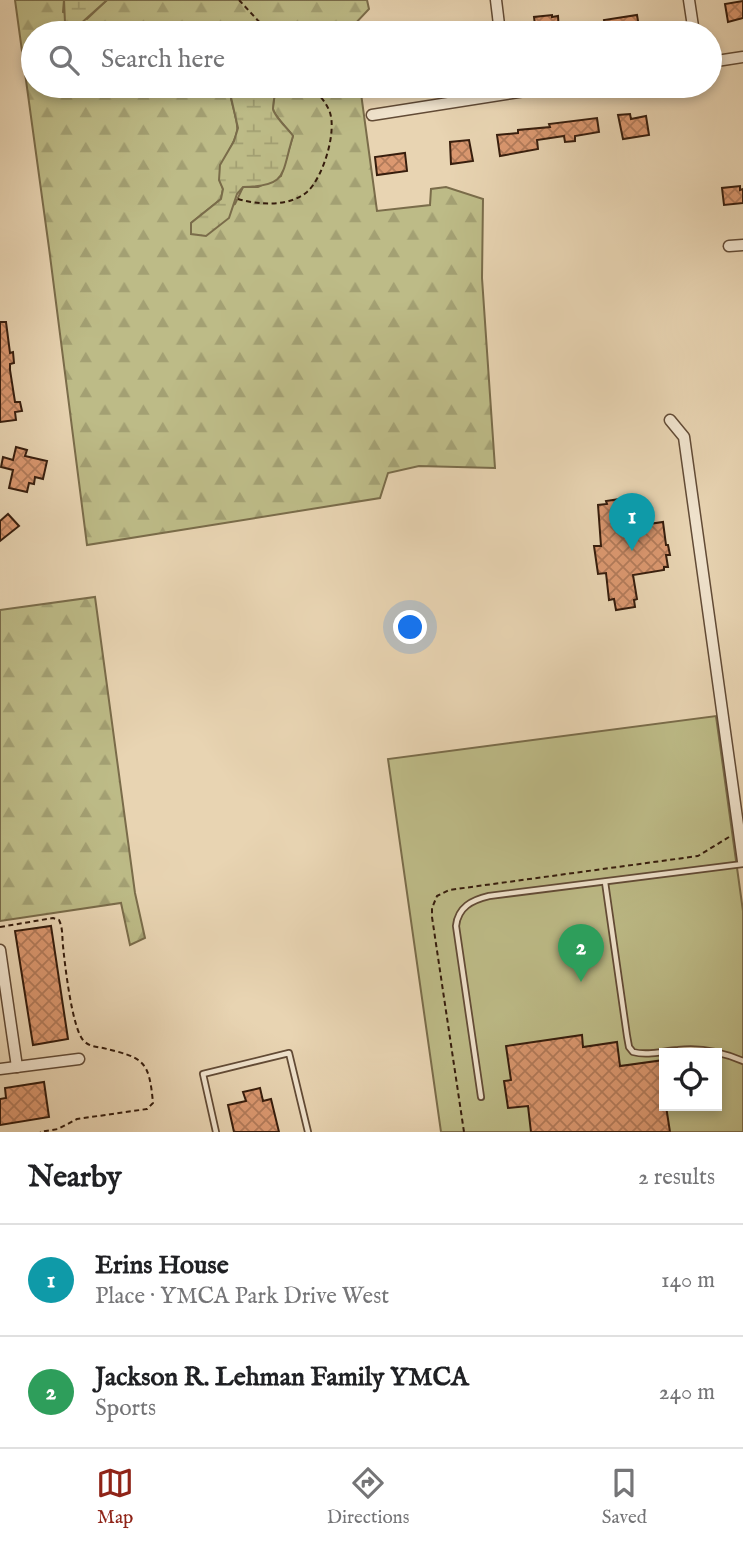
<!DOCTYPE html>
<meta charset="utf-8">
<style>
:root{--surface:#fff;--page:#f2f2f2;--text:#202124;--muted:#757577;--line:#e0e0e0;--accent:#8f2418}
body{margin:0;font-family:"IM FELL English",serif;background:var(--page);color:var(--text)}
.controls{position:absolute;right:21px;bottom:21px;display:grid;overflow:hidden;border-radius:0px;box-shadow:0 4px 10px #0003}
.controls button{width:63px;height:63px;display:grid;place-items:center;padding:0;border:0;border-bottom:2px solid var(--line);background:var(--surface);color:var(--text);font:35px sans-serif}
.you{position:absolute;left:411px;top:628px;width:24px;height:24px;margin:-18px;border:5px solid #fff;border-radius:50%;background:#1a73e8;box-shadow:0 0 0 10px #1a73e833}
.badge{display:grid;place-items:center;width:46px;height:46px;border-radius:50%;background:var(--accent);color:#fff;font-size:23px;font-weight:700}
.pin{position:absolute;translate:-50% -58px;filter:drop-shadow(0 2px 4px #0008)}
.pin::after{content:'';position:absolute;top:37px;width:24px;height:21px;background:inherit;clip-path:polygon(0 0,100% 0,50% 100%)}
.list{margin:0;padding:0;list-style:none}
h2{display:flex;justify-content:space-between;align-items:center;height:91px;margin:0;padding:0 28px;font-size:30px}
h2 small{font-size:23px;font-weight:400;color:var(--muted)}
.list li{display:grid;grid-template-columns:46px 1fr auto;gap:21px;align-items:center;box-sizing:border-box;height:112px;padding:0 28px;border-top:2px solid var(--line)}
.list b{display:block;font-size:26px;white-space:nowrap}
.list p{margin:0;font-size:23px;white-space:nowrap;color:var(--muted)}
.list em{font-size:23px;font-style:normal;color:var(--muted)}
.icon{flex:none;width:38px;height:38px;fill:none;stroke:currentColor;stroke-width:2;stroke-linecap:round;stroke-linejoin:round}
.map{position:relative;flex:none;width:743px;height:1132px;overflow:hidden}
.search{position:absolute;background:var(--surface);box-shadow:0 4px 10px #0003;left:21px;right:21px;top:21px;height:77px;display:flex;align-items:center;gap:18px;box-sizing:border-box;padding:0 24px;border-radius:38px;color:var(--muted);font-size:26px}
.sheet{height:315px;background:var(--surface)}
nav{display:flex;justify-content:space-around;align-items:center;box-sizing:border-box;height:98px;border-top:2px solid var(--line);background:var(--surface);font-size:19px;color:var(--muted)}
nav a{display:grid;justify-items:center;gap:4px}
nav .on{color:var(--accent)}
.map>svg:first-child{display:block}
.green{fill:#bdbb87;stroke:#7a6c4a;stroke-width:2;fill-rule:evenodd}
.forest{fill:url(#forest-firs);stroke:#7a6c4a;stroke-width:2}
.wetland{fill:url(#wetland-marsh);stroke:#7a6c4a;stroke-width:2}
.building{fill:url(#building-cross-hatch);stroke:#361d0d;stroke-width:2}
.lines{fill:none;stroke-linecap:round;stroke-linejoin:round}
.service-casing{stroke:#624b36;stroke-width:8}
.minor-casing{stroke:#624b36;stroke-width:13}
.path{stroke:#361d0d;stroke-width:2;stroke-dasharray:5 3.5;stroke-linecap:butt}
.service{stroke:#f0e3cd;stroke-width:4.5}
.minor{stroke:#f0e3cd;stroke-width:10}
</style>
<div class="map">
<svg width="743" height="1132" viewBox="0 0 743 1132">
<defs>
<pattern id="forest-firs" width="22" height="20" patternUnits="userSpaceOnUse" patternTransform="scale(1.75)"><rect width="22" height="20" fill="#bdbb87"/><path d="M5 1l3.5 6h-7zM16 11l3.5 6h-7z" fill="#a3a073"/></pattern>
<pattern id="wetland-marsh" width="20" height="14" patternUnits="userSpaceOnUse" patternTransform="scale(1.75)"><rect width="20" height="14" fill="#bdbb87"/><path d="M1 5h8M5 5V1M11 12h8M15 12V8" fill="none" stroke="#a3a073"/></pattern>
<pattern id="building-cross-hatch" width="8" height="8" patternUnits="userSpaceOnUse" patternTransform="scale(1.75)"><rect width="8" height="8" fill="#db9870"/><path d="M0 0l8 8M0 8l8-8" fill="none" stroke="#b27b5a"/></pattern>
</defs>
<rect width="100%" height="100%" fill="#e8d4b2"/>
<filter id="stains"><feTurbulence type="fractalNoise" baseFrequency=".00286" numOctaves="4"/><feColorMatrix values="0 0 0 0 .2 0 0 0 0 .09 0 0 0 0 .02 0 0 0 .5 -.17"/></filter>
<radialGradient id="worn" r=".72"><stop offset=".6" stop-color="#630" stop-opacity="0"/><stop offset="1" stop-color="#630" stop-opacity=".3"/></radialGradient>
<!-- green -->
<path class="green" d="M716 716 743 911V1132H441L388 759ZM664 1053H717V1106H664Z"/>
<!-- forest -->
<g class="forest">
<path d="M15 0H64L63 12 87 19 107 0H367L369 9 352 27 353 33H33V86H240L230 93C231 103 239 123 237 131 234 151 212 165 223 189L221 199 191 223 235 204 243 187H258L281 176 293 136C288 129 274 116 273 109 273 101 276 93 275 86H360L377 211 430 205 431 189 446 187 483 199 482 278 495 468 419 466 388 473 380 498 87 545 49 248Z"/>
<path d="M95 597 135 893 145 938 130 945 121 903 0 921V610Z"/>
</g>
<!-- wetland -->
<g class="wetland">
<path d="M64 0H107L78 26 65 23Z"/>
<path d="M240 86H275C276 93 273 101 273 109 274 116 288 129 293 136 281 175 288 186 243 187L237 194 229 218 206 236 191 234V223L221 199 223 189 219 180 220 165 234 141 238 128 230 93Z"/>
</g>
<!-- building -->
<g class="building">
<path d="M743 1V18L728 22 725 4Z"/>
<path d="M552 15V17L558 16 559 33H536L534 17Z"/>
<path d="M637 15 640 33H606L604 20Z"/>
<path d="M630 114 631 119 646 116 649 135 623 139 618 115Z"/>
<path d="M597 118 599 132 575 136V141L565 142 564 136 537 140 538 149 500 156 497 135 518 133V130L550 127 549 124Z"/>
<path d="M469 140 473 161 451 164 450 142Z"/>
<path d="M405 153 407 171 377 175 375 157Z"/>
<path d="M740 186V190L743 189V203L724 205 722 188Z"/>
<path d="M0 322H6L10 353 13 352 14 363 10 364V370L15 402H20L22 411 15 412 16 420 0 422Z"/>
<path d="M16 447 27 450 25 456 47 461 43 479 35 477 34 484 29 483 27 492 9 488 13 470 1 467 3 457 13 460Z"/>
<path d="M620 499 621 506H625L628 527 663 522 666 545H668L670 555H666L668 567H664V570L633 575 637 599 634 600 635 607 616 610 614 599 609 600 606 573 598 574 594 546H601L598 505 607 504 606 501Z"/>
<path d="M8 514 19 526 0 541V521Z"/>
<path d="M51 926 68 1039 33 1045 15 931Z"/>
<path d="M582 1035 583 1047 617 1042 620 1066 664 1060V1106H666L670 1132H531L528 1106 508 1108 504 1081 511 1080 506 1046Z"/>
<path d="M44 1082 49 1117 0 1125V1099L6 1098 5 1088Z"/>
<path d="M260 1088 263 1101 271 1099 279 1132H234L228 1105 246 1101 243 1092Z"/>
</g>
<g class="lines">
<!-- service casing -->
<g class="service-casing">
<g id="service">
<path d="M605 882 627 1036 629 1047 633 1052C648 1056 663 1051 678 1050 701 1047 722 1052 743 1061"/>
<path d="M481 1097 456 926C458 907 472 900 489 896L743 864"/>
<path d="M216 1132 203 1074 289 1053 308 1132"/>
</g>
</g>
<!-- minor casing -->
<g class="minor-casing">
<g id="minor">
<path d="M496 0 500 33"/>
<path d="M689 0 694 33"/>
<path d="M710 62 743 57"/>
<path d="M372 115 557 86"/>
<path d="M729 246 743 245"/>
<path d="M670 420 684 437 743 861"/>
<path d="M0 950 17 1067"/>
<path d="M0 1069 79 1059"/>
</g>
</g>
<!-- path -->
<g class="path">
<path d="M239 0 262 25 265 33"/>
<path d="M238 199C259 205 289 207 307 192 323 178 338 130 329 110 324 99 317 92 307 86"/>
<path d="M0 927 53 918 59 920C63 928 62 937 63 946 65 966 72 1027 83 1040 88 1046 96 1047 103 1048 144 1058 149 1060 153 1103L147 1109 77 1119 58 1129 40 1132"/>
<path d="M464 1132 432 917V908L437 896 449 890 698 856 729 837"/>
</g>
<!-- service -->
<use href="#service" class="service"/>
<!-- minor -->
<use href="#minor" class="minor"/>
</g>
<rect width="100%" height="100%" filter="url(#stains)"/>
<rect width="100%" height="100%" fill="url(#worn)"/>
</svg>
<div class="controls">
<button><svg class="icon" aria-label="locate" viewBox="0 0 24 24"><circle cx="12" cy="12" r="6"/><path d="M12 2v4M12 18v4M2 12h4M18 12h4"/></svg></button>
</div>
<div class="you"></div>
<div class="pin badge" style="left:632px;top:551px;background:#0f9aa8">1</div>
<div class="pin badge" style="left:581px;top:982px;background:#2e9e5b">2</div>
<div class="search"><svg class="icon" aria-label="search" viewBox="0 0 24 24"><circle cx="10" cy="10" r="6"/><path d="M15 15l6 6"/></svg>Search here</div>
</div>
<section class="sheet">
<h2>Nearby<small>2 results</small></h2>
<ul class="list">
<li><span class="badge" style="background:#0f9aa8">1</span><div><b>Erins House</b><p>Place · YMCA Park Drive West</p></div><em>140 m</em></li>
<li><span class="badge" style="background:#2e9e5b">2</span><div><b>Jackson R. Lehman Family YMCA</b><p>Sports</p></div><em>240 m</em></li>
</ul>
</section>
<nav>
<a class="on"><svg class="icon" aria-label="map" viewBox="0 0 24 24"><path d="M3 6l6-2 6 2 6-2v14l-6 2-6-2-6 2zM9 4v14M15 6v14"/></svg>Map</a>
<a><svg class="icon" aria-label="directions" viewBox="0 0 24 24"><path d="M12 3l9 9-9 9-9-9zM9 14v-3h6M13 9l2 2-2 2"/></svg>Directions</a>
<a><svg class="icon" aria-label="saved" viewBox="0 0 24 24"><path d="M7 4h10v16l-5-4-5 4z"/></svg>Saved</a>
</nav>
